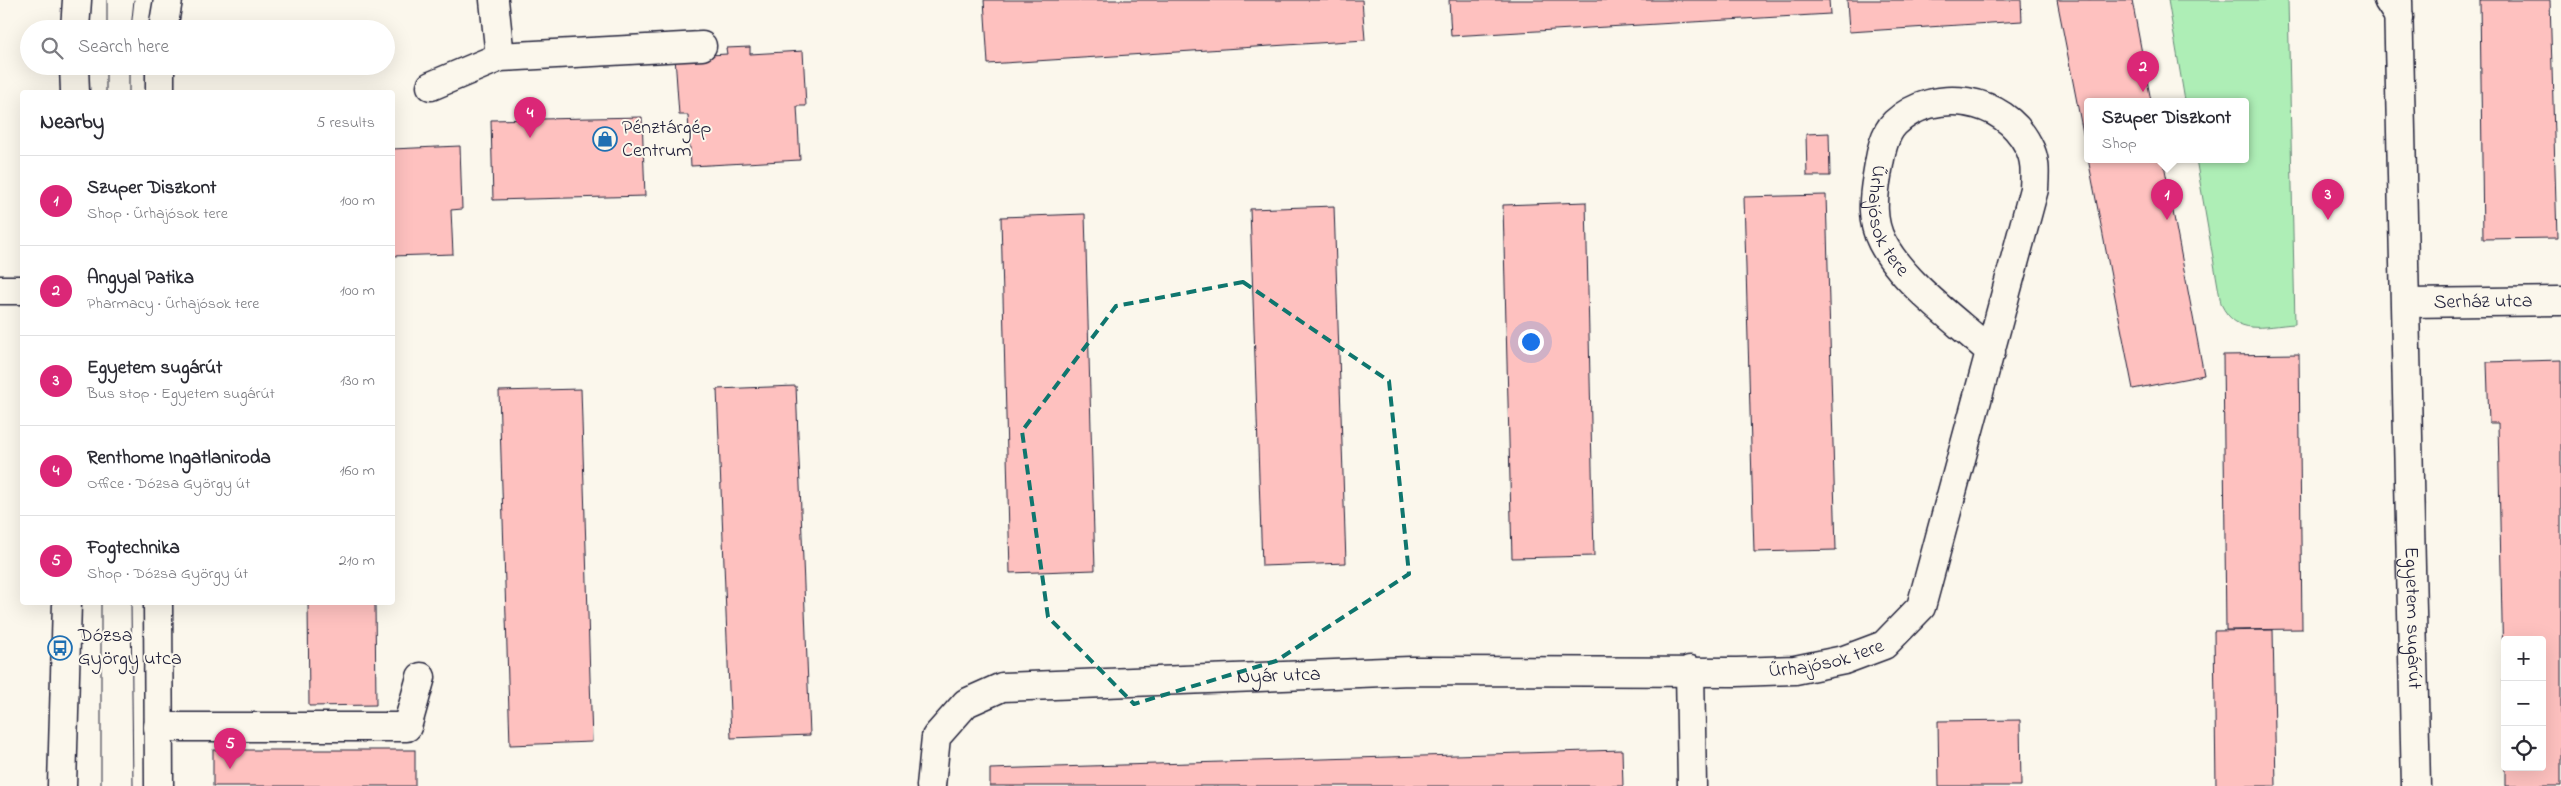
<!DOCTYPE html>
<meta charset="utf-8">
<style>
:root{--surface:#fff;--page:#f2f2f3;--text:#2b2b33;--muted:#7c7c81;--line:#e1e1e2;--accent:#db2777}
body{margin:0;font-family:"Indie Flower",sans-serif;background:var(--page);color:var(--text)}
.controls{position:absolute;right:15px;bottom:15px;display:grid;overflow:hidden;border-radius:5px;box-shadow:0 5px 20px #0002}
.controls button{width:45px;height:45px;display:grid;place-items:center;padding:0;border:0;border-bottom:1px solid var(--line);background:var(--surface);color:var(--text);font:25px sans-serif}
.you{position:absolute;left:1530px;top:341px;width:18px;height:18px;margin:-12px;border:4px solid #fff;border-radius:50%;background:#1a73e8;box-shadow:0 0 0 8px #1a73e833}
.badge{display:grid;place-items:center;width:32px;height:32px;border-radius:50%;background:var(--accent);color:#fff;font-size:16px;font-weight:700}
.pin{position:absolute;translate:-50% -41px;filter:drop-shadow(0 1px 2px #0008)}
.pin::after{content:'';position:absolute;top:26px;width:18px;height:15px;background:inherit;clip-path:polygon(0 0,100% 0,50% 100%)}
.popup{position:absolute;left:2084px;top:98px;width:165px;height:65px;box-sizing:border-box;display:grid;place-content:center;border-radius:5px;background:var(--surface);filter:drop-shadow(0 1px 4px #0005);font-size:16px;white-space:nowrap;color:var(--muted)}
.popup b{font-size:19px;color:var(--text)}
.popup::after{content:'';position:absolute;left:50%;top:100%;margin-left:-10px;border:10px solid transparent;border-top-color:var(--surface)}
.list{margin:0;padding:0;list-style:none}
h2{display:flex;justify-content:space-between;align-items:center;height:65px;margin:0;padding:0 20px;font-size:21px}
h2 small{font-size:16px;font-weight:400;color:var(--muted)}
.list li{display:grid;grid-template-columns:32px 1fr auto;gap:15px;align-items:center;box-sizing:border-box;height:90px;padding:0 20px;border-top:1px solid var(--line)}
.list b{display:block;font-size:19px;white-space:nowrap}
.list p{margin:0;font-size:16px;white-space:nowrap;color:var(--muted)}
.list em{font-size:16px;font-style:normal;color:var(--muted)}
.icon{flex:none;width:28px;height:28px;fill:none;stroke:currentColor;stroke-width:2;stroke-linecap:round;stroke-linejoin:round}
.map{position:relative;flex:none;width:2561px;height:786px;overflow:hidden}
.search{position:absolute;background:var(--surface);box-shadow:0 5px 20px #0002;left:20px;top:20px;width:375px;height:55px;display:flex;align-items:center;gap:12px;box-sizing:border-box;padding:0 18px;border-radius:28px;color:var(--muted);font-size:19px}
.panel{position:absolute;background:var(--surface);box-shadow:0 5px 20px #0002;left:20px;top:90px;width:375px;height:515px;border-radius:5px}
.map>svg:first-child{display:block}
.green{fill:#aeeeb6;stroke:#688878}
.building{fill:#fec1bf;stroke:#22223b}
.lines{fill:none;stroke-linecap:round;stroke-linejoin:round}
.minor-casing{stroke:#22223b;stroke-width:31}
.major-casing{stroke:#22223b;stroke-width:31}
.minor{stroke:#fbf7ec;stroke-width:28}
.major{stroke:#fbf7ec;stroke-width:28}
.tram{stroke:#22223b;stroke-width:1}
.marked{fill:none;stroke:#0f766e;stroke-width:4;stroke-dasharray:10 6;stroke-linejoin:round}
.labels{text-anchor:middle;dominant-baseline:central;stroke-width:4;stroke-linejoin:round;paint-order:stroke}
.poi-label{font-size:20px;fill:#22223b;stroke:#fbf7ec;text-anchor:start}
.street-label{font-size:20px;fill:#22223b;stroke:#fbf7ec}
</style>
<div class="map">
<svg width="2561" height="786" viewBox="0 0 2561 786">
<rect width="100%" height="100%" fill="#fbf7ec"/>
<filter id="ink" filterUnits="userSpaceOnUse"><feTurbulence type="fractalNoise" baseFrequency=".02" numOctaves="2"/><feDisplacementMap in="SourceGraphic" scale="10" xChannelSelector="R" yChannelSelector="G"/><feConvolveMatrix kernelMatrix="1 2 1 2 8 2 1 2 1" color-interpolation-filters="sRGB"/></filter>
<g filter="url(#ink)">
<!-- green -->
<path class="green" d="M2168 0H2288L2295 324C2263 326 2237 337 2221 304L2196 159H2246V101H2185Z"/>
<!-- building -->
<g class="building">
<path d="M984 0H1362L1365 40 988 64Z"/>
<path d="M1449 0H1829L1830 14 1451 36Z"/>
<path d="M1847 0H2021L2022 21 1849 32Z"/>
<path d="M2057 0H2132L2151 101H2088V159H2163L2204 375 2133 389Z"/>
<path d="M2480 0H2550L2557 238 2483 239Z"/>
<path d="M750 47V54L803 51 806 106H797L800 160 691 166 688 115H679L675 57 727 54 726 48Z"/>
<path d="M642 117 645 196 493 200 491 120Z"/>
<path d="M1829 133 1830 176H1807L1806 134Z"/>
<path d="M460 146 462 209 451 210 453 254 392 256V149Z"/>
<path d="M1826 195 1836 550 1754 552 1744 197Z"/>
<path d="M1586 202 1594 556 1512 558 1503 205Z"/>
<path d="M1334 206 1346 563 1262 566 1250 209Z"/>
<path d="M1085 214 1095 570 1010 573 1001 217Z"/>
<path d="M2299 354 2302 629 2226 630 2223 355Z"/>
<path d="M2561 360V786H2505V767H2542V640H2505V767L2498 423H2489L2487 362Z"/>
<path d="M796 386 810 735 731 738 717 389Z"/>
<path d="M581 389 592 742 510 745 499 391Z"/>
<path d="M308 602H375L376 705 309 706Z"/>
<path d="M2273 630 2276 786H2216L2214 631Z"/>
<path d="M2020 720 2021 786H1939L1938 721Z"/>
<rect x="213" y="750" width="202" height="36"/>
<path d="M1622 750 1623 786H990V769Z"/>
</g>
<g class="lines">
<!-- minor casing -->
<g class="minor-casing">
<g id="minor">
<path d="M494 0 500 57"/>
<path id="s1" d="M2398 0 2416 786"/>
<path d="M75 29 77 0"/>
<path d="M163 29 168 0"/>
<path d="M74 66 75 92"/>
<path d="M431 86 500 57 702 46"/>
<path d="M160 92V66"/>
<path d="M0 290H22"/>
<path id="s2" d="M2407 303 2561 301"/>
<path d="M158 602 159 786"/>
<path d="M1690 670 1692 786"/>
<path d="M158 727H407L421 677"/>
<path d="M62 786 67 602"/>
<path id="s3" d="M931 786 936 737 966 703 1002 687 1410 671 1737 672 1795 670 1844 660 1884 645 1921 607 2034 189C2035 173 2036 159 2028 145 2004 97 1934 86 1895 123 1882 136 1880 159 1877 176 1873 199 1871 221 1882 242 1903 283 1957 321 1991 352"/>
</g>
</g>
<!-- major casing -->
<g class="major-casing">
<path id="major" d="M2388 0 2399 17"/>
</g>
<!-- minor -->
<use href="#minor" class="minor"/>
<!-- major -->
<use href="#major" class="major"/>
<!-- tram -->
<g class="tram">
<path d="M107 29V0"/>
<path d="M131 29 134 0"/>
<path d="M106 92V66"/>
<path d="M129 92V66"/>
<path d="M131 602 133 786"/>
<path d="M101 786V602"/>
</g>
</g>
</g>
<!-- marked area -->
<path class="marked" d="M1243 282 1389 381 1409 574 1276 661 1134 704 1048 617 1022 431 1116 306Z"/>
<!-- icons -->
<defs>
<g id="shop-ring" transform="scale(1.25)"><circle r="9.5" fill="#fbf7ec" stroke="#1f6fb2" stroke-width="1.5"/><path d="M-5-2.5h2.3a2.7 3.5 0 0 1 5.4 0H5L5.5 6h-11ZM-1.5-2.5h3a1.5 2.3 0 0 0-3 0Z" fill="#1f6fb2"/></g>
<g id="bus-ring" transform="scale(1.25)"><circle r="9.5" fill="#fbf7ec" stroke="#1f6fb2" stroke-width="1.5"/><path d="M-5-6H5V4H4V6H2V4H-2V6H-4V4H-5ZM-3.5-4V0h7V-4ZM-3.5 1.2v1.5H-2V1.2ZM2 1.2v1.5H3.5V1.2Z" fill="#1f6fb2"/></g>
</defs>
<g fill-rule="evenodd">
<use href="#shop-ring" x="605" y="139"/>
<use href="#bus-ring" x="60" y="648"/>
</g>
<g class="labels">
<!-- poi labels -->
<g class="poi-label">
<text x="622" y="128">Pénztárgép<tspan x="622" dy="23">Centrum</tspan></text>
<text x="78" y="636">Dózsa<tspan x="78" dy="23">György utca</tspan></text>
</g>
<!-- street labels -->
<g class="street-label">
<text stroke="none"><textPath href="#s3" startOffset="1811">Űrhajósok tere</textPath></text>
<text stroke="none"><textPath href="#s2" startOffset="76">Serház utca</textPath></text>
<text stroke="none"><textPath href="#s1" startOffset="618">Egyetem sugárút</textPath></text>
<text stroke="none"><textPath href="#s3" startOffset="960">Űrhajósok tere</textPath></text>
<text stroke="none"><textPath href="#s3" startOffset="411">Nyár utca</textPath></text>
</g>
</g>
</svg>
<div class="controls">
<button>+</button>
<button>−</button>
<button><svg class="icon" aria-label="locate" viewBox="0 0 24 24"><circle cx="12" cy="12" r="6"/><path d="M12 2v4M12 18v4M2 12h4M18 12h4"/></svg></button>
</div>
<div class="you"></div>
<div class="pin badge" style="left:2167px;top:220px">1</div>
<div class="popup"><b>Szuper Diszkont</b>Shop</div>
<div class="pin badge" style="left:2143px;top:92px">2</div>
<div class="pin badge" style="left:2328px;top:220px">3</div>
<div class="pin badge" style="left:530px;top:138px">4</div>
<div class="pin badge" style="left:230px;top:769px">5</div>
<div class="search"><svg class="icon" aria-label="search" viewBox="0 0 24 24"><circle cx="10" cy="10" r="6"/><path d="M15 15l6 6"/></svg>Search here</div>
<section class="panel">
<h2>Nearby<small>5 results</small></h2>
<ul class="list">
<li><span class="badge">1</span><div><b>Szuper Diszkont</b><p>Shop · Űrhajósok tere</p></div><em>100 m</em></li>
<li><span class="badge">2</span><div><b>Angyal Patika</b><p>Pharmacy · Űrhajósok tere</p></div><em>100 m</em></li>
<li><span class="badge">3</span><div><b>Egyetem sugárút</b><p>Bus stop · Egyetem sugárút</p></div><em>130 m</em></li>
<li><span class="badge">4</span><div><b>Renthome Ingatlaniroda</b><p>Office · Dózsa György út</p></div><em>160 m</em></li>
<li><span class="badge">5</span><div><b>Fogtechnika</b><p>Shop · Dózsa György út</p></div><em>210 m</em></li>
</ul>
</section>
</div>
